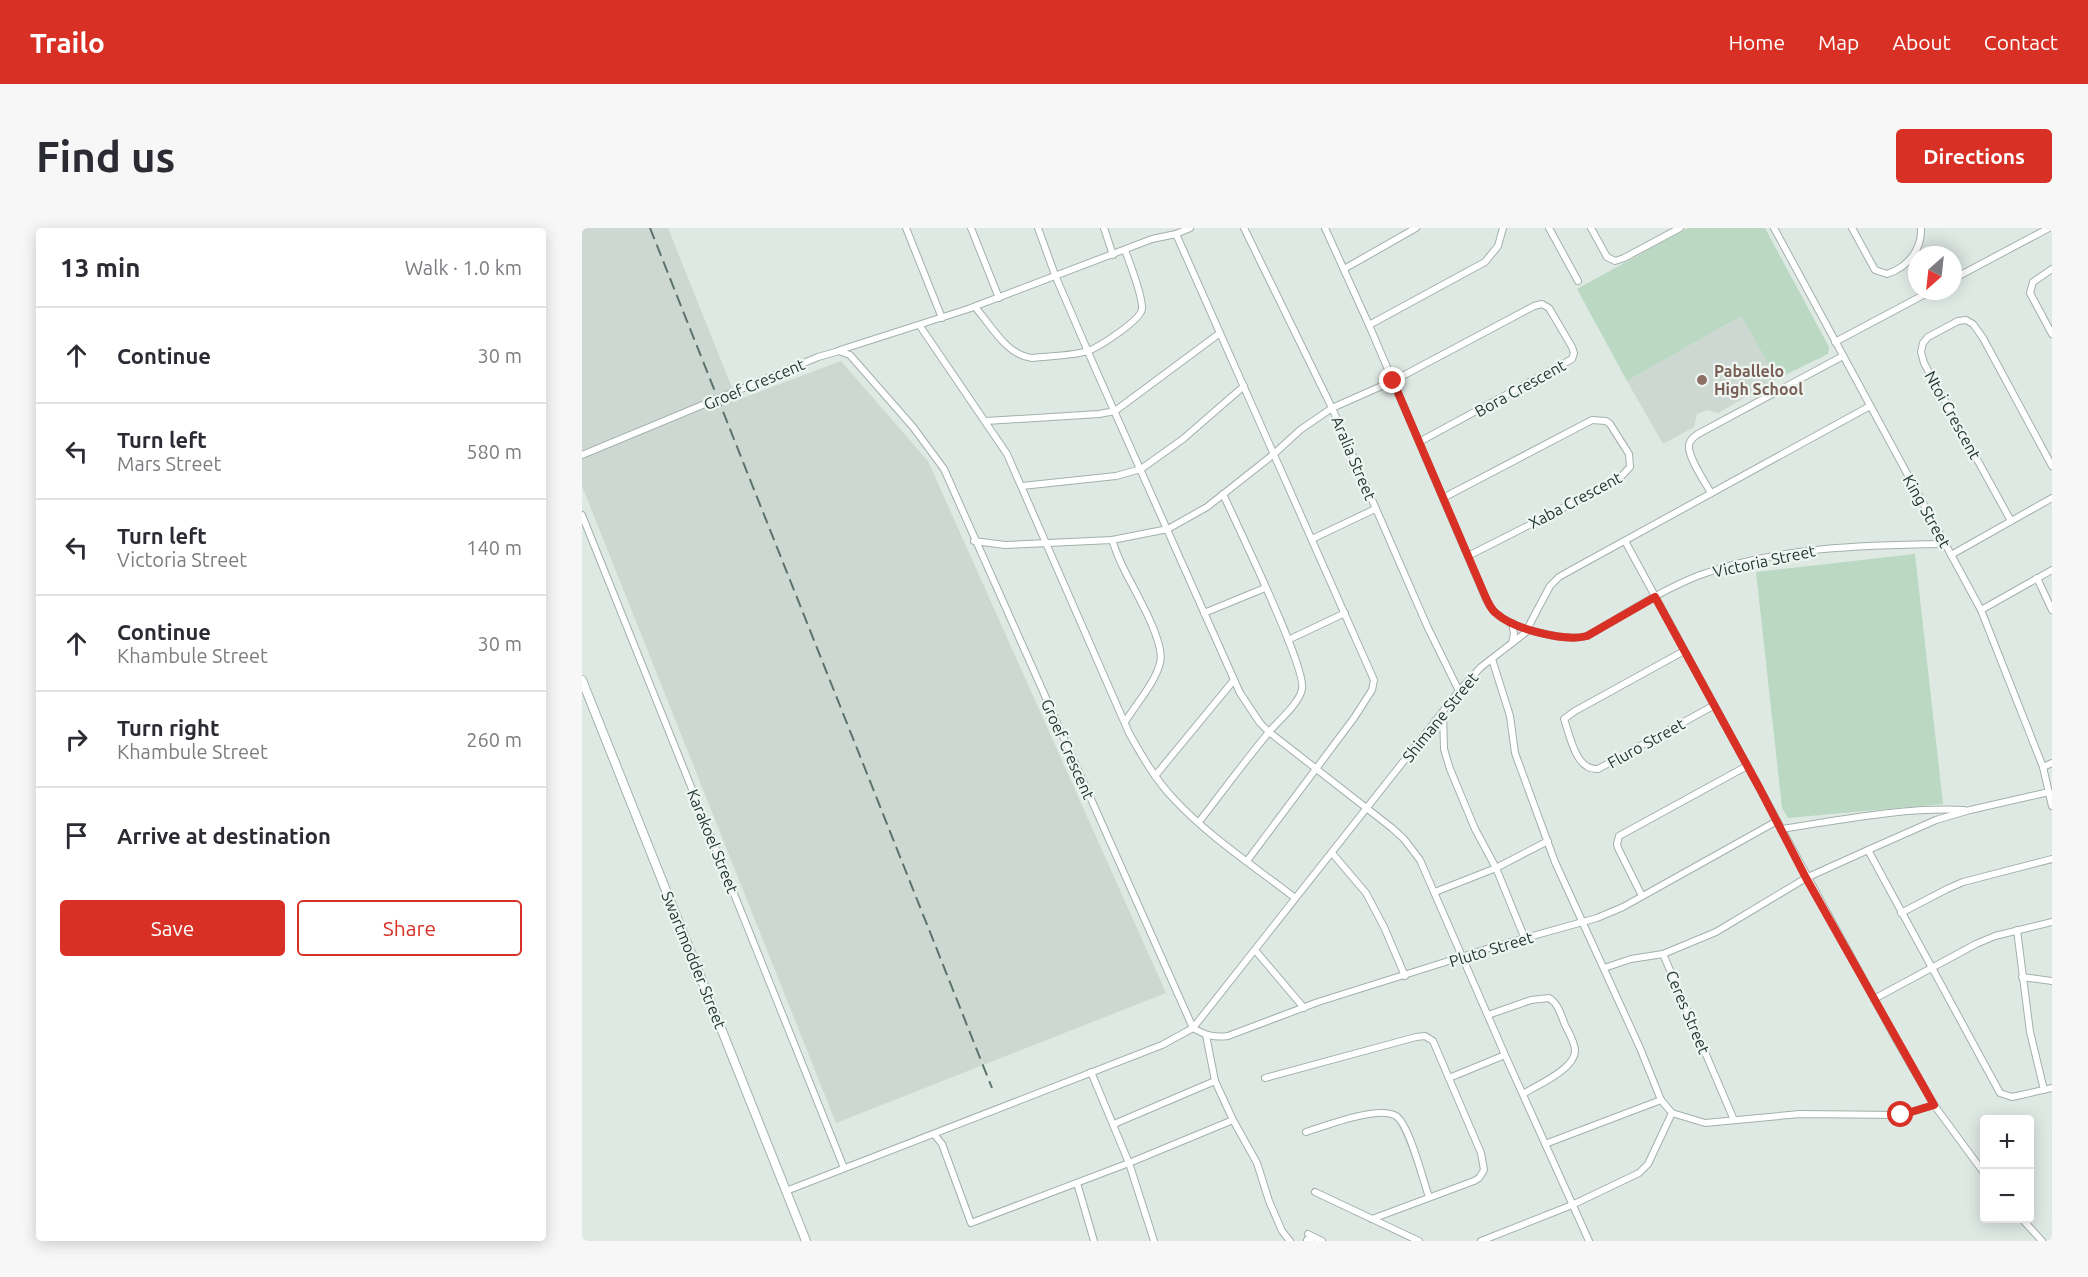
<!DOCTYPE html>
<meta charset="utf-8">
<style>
:root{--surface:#fff;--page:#f7f7f7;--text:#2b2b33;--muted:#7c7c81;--line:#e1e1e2;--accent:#d93025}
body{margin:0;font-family:Ubuntu,sans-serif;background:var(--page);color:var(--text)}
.controls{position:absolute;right:18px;bottom:18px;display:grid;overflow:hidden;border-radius:6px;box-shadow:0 3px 15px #0003}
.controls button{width:54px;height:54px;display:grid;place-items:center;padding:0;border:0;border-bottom:2px solid var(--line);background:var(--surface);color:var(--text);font:30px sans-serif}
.compass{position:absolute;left:1326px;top:18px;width:54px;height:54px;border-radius:50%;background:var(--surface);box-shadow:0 3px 15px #0003;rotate:207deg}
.stop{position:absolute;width:18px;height:18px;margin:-14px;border:4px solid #d93025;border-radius:50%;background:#fff}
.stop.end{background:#d93025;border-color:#fff;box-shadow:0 2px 6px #0008}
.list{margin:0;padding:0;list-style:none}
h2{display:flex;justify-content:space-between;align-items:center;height:78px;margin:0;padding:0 24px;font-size:26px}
h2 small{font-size:20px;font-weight:400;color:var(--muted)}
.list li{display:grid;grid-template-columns:39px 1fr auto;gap:18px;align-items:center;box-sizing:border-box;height:96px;padding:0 24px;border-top:2px solid var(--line)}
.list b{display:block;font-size:22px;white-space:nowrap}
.list p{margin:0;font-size:20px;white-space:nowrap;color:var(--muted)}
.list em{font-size:20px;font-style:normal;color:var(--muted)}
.actions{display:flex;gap:12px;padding:18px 24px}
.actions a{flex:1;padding:14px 0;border:2px solid var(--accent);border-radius:6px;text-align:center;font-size:21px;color:var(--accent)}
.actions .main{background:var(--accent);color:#fff}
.icon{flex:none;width:33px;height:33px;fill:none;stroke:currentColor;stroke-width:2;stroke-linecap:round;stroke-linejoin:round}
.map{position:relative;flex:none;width:1470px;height:1013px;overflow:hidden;border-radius:6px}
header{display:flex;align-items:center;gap:36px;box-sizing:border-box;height:84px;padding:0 30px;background:var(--accent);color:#fff}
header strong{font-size:28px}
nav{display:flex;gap:33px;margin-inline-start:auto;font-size:21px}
.intro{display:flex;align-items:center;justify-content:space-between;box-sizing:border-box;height:144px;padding:0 36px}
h1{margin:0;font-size:42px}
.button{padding:15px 27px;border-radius:6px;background:var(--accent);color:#fff;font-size:21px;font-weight:700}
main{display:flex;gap:36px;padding:0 36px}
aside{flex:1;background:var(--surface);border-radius:6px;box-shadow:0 3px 15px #0003}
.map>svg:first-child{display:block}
.built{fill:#ced8d3}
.green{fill:#bad8c2}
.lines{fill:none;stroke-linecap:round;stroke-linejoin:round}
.street-casing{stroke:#a3b0ab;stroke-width:8}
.secondary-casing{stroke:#a0b3ac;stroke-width:10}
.street{stroke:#fff;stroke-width:6}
.secondary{stroke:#fff;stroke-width:8}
.rail{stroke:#5c736c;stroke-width:2;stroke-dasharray:12 6;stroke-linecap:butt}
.route{stroke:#d93025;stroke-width:8}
.education-dot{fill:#8d6e63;stroke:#eff6f2;stroke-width:2}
.labels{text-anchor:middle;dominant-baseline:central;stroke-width:4.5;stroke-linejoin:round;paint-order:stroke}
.education-label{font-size:16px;font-weight:bold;fill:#785e54;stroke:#eff6f2;text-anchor:start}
.street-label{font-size:16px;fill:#223731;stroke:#eff6f2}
</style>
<header>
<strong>Trailo</strong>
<nav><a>Home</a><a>Map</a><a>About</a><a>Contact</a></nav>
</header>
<div class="intro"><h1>Find us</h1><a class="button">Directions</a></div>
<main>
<aside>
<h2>13 min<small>Walk · 1.0 km</small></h2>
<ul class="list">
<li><svg class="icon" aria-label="ahead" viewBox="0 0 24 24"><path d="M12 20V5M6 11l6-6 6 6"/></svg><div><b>Continue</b></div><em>30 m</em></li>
<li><svg class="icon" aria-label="left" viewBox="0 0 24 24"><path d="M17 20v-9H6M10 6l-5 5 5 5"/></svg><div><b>Turn left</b><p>Mars Street</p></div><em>580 m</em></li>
<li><svg class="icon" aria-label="left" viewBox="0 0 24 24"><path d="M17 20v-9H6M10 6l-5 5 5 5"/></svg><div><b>Turn left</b><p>Victoria Street</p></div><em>140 m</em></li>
<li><svg class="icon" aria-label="ahead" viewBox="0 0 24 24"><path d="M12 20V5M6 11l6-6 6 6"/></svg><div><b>Continue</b><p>Khambule Street</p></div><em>30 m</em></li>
<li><svg class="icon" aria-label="right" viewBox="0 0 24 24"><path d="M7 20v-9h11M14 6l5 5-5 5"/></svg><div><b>Turn right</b><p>Khambule Street</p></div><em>260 m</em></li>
<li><svg class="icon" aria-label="arrive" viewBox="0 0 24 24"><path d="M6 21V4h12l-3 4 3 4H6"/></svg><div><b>Arrive at destination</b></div></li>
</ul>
<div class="actions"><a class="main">Save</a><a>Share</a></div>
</aside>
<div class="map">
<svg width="1470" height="1013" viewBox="0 0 1470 1013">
<rect width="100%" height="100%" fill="#dfe9e4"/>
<!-- built -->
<g class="built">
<path d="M0 0H86L155 172 259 133 346 233 584 765 254 895 0 258Z"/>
<path d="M1159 88 1195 151 1136 185 1125 182 1115 186 1112 199 1081 216 1045 153Z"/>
</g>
<!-- green -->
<g class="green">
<path d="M1106 0H1183L1247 119 1246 126 1195 151 1159 88 1045 153 995 61Z"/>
<path d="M1333 326 1361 576 1206 590 1200 580 1174 344Z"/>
</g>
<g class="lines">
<!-- street casing -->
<g class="street-casing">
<g id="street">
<path d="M324 0 360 90"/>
<path d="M389 0 417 70"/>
<path d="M456 0 473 47 513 140 658 465 678 495 687 504 810 600 822 611 838 632 923 827 1007 1013"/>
<path d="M522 0 531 27"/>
<path d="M662 0 750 180 846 400 877 463"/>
<path d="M743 0 787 97 904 371C907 376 909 382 915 386 932 401 983 414 1005 408 1042 387 1079 362 1118 347 1197 319 1280 317 1362 316"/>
<path d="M967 0 996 53"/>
<path d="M1009 0 1025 29 1033 33 1042 30 1098 0"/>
<path d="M1192 0 1399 382 1461 539 1470 578"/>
<path d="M1270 0 1293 42 1305 46C1326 39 1340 22 1339 0"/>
<path d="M594 6 792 452 790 462 772 490 665 633"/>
<path d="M762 41 834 0"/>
<path d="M1470 41 1451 54 1448 65 1470 106"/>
<path d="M1371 51 1467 0"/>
<path d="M393 79C409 97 424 127 450 130 466 128 490 128 506 123 517 119 559 92 560 81 561 68 548 36 543 22"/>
<path d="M787 97 903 34 916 18 921 0"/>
<path d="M338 98 425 226 547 505C560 528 573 551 591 570 627 609 672 638 713 670"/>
<path d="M1253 114 1349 63"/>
<path d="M258 122 386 81 570 11 594 6 608 0"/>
<path d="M404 193 517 186 533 183 638 105"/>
<path d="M0 227 236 129 257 123 268 127 331 199 362 241 611 800 580 817 204 963"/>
<path d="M440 258 534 248 559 241 601 211 662 158"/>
<path d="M1129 265C1123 254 1105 228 1107 217 1108 211 1112 209 1116 206L1261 128"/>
<path d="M861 270 1010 192 1024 193 1028 196 1047 226 1048 239 1036 252 886 328"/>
<path d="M0 287 262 940"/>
<path d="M1429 293 1342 135 1339 124 1341 115 1346 109 1376 93 1384 92 1391 96 1401 110 1470 238"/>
<path d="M730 311 793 281"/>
<path d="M530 312C533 320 536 329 540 337 550 359 584 413 578 435 573 455 554 476 543 494"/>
<path d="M392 313 423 317 530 312 586 301 625 279 692 226 718 202 750 180 811 153 952 78 960 76 967 80 990 119 992 125 990 131 837 214"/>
<path d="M1043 313 1315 813 1352 877 1402 945"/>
<path d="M1369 327 1470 270"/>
<path d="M1455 350 1470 382"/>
<path d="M1399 382 1470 342"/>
<path d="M622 385 683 360"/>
<path d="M930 395 932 406 930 415"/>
<path d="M706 412 763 385"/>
<path d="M1102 423 993 483 982 491C988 508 994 543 1016 541L1131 478"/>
<path d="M910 431 928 488 933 525 973 634 1058 820 1079 872"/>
<path d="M861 485 862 521 868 541 893 601 914 640 943 711"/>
<path d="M1461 539 1470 535"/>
<path d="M573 548 652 452"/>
<path d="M1467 564 1388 582 1354 592 1286 622 1418 865 1430 869 1470 860"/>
<path d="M1195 593 1041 679 1015 690 911 719 736 774 646 808C632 810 623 807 611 800L877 463 899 439 943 405 968 358 977 349 993 340 1288 178"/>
<path d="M617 594C640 564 663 533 687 504 697 492 717 476 720 461 725 440 654 295 641 266"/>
<path d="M1199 601C1259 592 1321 579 1382 582"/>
<path d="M750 625 784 665 802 699 823 748"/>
<path d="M853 664 914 640 966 613"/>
<path d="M1060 668 1036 620 1035 616 1037 608 1165 538"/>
<path d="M1319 685 1365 661 1381 654 1470 631"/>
<path d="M1435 702 1448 804 1462 862"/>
<path d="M673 722 722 780"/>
<path d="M1022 740 1049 731 1081 726"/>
<path d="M1440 749 1470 753"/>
<path d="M1292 771 1394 716 1413 708 1470 694"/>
<path d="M906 787 949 772 967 770C976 775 979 787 983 797 987 805 993 814 993 823 993 841 955 857 941 866"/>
<path d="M624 807 633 853 651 892 675 935 687 973 700 1003 708 1013"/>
<path d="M509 844 547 935 572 1013"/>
<path d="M683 850 834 809 843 808 851 813 899 925 902 942 897 950 892 953 790 991"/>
<path d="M867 850 923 827"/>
<path d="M1152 892 1081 726 1134 704 1224 650 1286 622"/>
<path d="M532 896 633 853"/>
<path d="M724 904C743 898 797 877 814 888 827 896 841 952 847 969"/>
<path d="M352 906 360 916 389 995 547 935 651 892"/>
<path d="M963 916 1079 872 1090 885 1123 895 1218 886 1319 887 1352 877"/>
<path d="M495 955 512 1013"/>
<path d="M733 964 837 1013"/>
<path d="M1439 990 1460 1013"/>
<path d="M726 1006 740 1013"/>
<path d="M725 1012 729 1013"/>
<path d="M899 1013 990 977 1057 945 1066 936 1090 885"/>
</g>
</g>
<!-- secondary casing -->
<g class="secondary-casing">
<path id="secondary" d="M0 452 224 1013"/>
</g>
<!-- street -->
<use href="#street" class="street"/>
<!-- secondary -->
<use href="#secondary" class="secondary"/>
<!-- rail -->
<path class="rail" d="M68 0 410 860"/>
</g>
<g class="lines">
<!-- route -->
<path class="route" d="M811 153 904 370C907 376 909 382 915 386 932 401 983 414 1005 408L1073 369 1178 561 1224 650 1352 877 1319 887"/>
</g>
<!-- markers -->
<circle class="education-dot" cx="1120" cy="152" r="6"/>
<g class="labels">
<!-- education labels -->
<g class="education-label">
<text x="1132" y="143">Paballelo<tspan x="1132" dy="18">High School</tspan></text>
</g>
<!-- street labels -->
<g class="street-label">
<text transform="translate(172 156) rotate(-23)">Groef Crescent</text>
<text transform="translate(938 160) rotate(-29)">Bora Crescent</text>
<text transform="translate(1371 187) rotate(61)">Ntoi Crescent</text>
<text transform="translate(772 230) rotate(67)">Aralia Street</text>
<text transform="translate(993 272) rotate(-28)">Xaba Crescent</text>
<text transform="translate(1345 283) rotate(61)">King Street</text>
<text transform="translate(1182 333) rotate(-12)">Victoria Street</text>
<text transform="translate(858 489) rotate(-51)">Shimane Street</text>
<text transform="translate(1064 515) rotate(-29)">Fluro Street</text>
<text transform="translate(486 521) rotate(66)">Groef Crescent</text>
<text transform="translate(131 613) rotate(68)">Karakoel Street</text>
<text transform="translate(909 721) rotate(-17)">Pluto Street</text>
<text transform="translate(112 732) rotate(68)">Swartmodder Street</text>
<text transform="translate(1106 784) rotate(67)">Ceres Street</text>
</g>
</g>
</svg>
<div class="controls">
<button>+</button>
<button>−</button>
</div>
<svg class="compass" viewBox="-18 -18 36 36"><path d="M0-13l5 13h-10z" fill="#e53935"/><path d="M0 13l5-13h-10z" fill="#7c7c81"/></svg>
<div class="stop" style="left:1319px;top:887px"></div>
<div class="stop end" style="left:811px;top:153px"></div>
</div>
</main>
